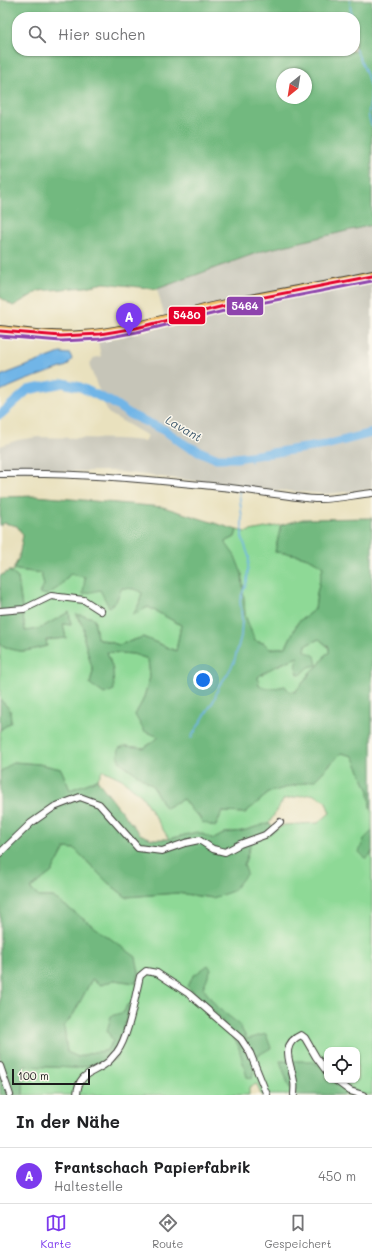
<!DOCTYPE html>
<html lang="de">
<meta charset="utf-8">
<style>
:root{--surface:#fff;--page:#f6f6f6;--text:#202124;--muted:#757577;--line:#e0e0e0;--accent:#7c3aed}
body{margin:0;font-family:Mali,sans-serif;background:var(--page);color:var(--text)}
.controls{position:absolute;right:12px;bottom:12px;display:grid;overflow:hidden;border-radius:8px;box-shadow:0 1px 3px #0004}
.controls button{width:36px;height:36px;display:grid;place-items:center;padding:0;border:0;border-bottom:1px solid var(--line);background:var(--surface);color:var(--text);font:20px sans-serif}
.compass{position:absolute;left:276px;top:68px;width:36px;height:36px;border-radius:50%;background:var(--surface);box-shadow:0 1px 3px #0004;rotate:210deg}
.scale{position:absolute;left:12px;bottom:10px;width:78px;box-sizing:border-box;padding-left:4px;border:2px solid #1c1c1c;border-top:0;font-size:11px;line-height:14px;white-space:nowrap;color:#1c1c1c;-webkit-text-stroke:3px #fbf7ec;paint-order:stroke}
.you{position:absolute;left:203px;top:680px;width:14px;height:14px;margin:-10px;border:3px solid #fff;border-radius:50%;background:#1a73e8;box-shadow:0 0 0 6px #1a73e833}
.badge{display:grid;place-items:center;width:26px;height:26px;border-radius:50%;background:var(--accent);color:#fff;font-size:13px;font-weight:700}
.pin{position:absolute;translate:-50% -33px;filter:drop-shadow(0 1px 2px #0008)}
.pin::after{content:'';position:absolute;top:21px;width:14px;height:12px;background:inherit;clip-path:polygon(0 0,100% 0,50% 100%)}
.list{margin:0;padding:0;list-style:none}
h2{display:flex;justify-content:space-between;align-items:center;height:52px;margin:0;padding:0 16px;font-size:17px}
h2 small{font-size:13px;font-weight:400;color:var(--muted)}
.list li{display:grid;grid-template-columns:26px 1fr auto;gap:12px;align-items:center;box-sizing:border-box;height:56px;padding:0 16px;border-top:1px solid var(--line)}
.list b{display:block;font-size:15px;white-space:nowrap}
.list p{margin:0;font-size:13px;white-space:nowrap;color:var(--muted)}
.list em{font-size:13px;font-style:normal;color:var(--muted)}
.icon{flex:none;width:22px;height:22px;fill:none;stroke:currentColor;stroke-width:2;stroke-linecap:round;stroke-linejoin:round}
.map{position:relative;flex:none;width:372px;height:1095px;overflow:hidden}
.search{position:absolute;background:var(--surface);box-shadow:0 1px 3px #0004;left:12px;right:12px;top:12px;height:44px;display:flex;align-items:center;gap:10px;box-sizing:border-box;padding:0 14px;border-radius:16px;color:var(--muted);font-size:15px}
.sheet{height:108px;background:var(--surface)}
nav{display:flex;justify-content:space-around;align-items:center;box-sizing:border-box;height:56px;border-top:1px solid var(--line);background:var(--surface);font-size:11px;color:var(--muted)}
nav a{display:grid;justify-items:center;gap:2px}
nav .on{color:var(--accent)}
.map>svg:first-child{display:block}
.industrial{fill:#c6c5b8}
.green{fill:#8ed996;stroke:#557a59}
.forest{fill:#72b97f;stroke:#476a4e;fill-rule:evenodd}
.water{fill:#71b5e7;stroke:#466882}
.lines{fill:none;stroke-linecap:round;stroke-linejoin:round}
.stream{stroke:#71b5e7;stroke-width:1.5}
.river{stroke:#71b5e7;stroke-width:9}
.minor-casing{stroke:#3b3a34;stroke-width:8}
.primary-casing{stroke:#3b3a34;stroke-width:12}
.minor{stroke:#fff;stroke-width:6}
.primary{stroke:#f6c06b;stroke-width:10}
.bus-1-casing{stroke:#fbf7ec;stroke-width:6}
.bus-2-casing{stroke:#fbf7ec;stroke-width:6}
.bus-1{stroke:#e4002b;stroke-width:3}
.bus-2{stroke:#8e44ad;stroke-width:3}
.labels{text-anchor:middle;dominant-baseline:central;stroke-width:3;stroke-linejoin:round;paint-order:stroke}
.water-label{font-size:12px;font-style:italic;fill:#3e596d;stroke:#fbf7ec}
.line-badge{stroke:#fbf7ec;stroke-width:1.5}
.badge-label{font-size:11px;text-anchor:middle;font-weight:bold;fill:#fff}
</style>
<div class="map">
<svg width="372" height="1095" viewBox="0 0 372 1095">
<rect width="100%" height="100%" fill="#fbf7ec"/>
<filter id="ink" filterUnits="userSpaceOnUse"><feTurbulence type="fractalNoise" baseFrequency=".025" numOctaves="2"/><feDisplacementMap in="SourceGraphic" scale="8" xChannelSelector="R" yChannelSelector="G"/><feConvolveMatrix kernelMatrix="1 2 1 2 8 2 1 2 1" color-interpolation-filters="sRGB"/></filter>
<filter id="wash" filterUnits="userSpaceOnUse"><feTurbulence type="fractalNoise" baseFrequency=".012" numOctaves="4" result="noise"/><feDisplacementMap in="SourceGraphic" scale="16" xChannelSelector="R" yChannelSelector="G"/><feGaussianBlur stdDeviation="0.9" result="paint"/><feColorMatrix in="noise" values="0 0 0 0 0 0 0 0 0 0 0 0 0 0 0 0 0 1.4 0 .05"/><feComposite in="paint" operator="in"/></filter>
<g filter="url(#wash)">
<rect width="100%" height="100%" fill="#e9e1be"/>
<!-- industrial -->
<path class="industrial" d="M372 225V489L327 494 259 489 112 471 0 472V446L18 440 38 437 119 439 145 441 148 436 108 413 89 365 94 358 101 356 98 342 167 326 157 289 262 251Z"/>
<!-- green -->
<g class="green">
<path d="M281 525 275 552C294 554 308 555 323 567L317 593 315 609 298 622 286 647 270 649 264 643 255 641 245 615 242 574 225 542 235 537 237 530 245 532Z"/>
<path d="M14 568 17 570 41 573 44 585 59 587 70 574 85 577 116 601 122 587 135 589 142 593 139 604 134 614 148 607 181 625 176 651 143 637 119 645 97 638 94 618 76 615 84 628V639L93 671 90 684 113 670 107 652 133 654 148 659 150 677 143 700 135 715 160 737 144 748 126 746 120 762 152 785 165 808 183 799 192 811 199 816 202 822 216 826 222 812 245 813 270 792 316 779 341 753 353 755 369 791 370 807 372 810V831L364 839 371 854 372 851V1095H361L340 1080H357V1050H327V1069L292 1095H261L257 1084 249 1087V1095H23L24 1066 77 1068 116 1059 127 1005 124 1012 107 1031 113 1041 106 1051 94 1052 78 1057 67 1052 64 1026 73 1015 92 979 101 985 114 980 136 983 139 972 135 957 53 897H39L30 888 52 872 65 848 75 849 106 881 126 897 177 893 213 898 244 865 251 843 284 825 318 823 330 813 325 800 312 794 284 799 269 823 243 831 225 833 214 839 197 832 169 839 142 796 122 779 103 770 97 780 70 790 61 769 39 764 14 762 0 772V730L11 722 10 710 0 699V644C20 655 25 651 47 646L46 640 66 638 63 624 71 625 69 612 39 629 25 631 18 578 9 571H14Z"/>
<path d="M319 639 328 647 330 653 326 654 323 659 318 666 310 672 307 678 295 692H289L285 686C276 688 268 690 259 685L258 677 265 671 298 657 301 675 309 667 305 651 306 645Z"/>
</g>
<!-- forest -->
<g class="forest">
<path d="M0 0H372V225L262 251 157 289 104 283 86 287 39 291 13 306 0 297ZM17 17H355V51H17ZM282 74H306V98H282Z"/>
<path d="M36 496 163 507 237 530 235 537 225 542 235 556 242 574 245 615 255 641 264 643 270 649 286 647 298 622 315 609 317 593 323 567C308 555 294 554 275 552L281 525 303 519 372 518V810L370 807 369 791 353 756 341 753 315 780 270 792 245 813 222 812 215 827 202 822 199 816 192 811 183 799 165 808 152 785 120 762 118 757 119 748 126 746 144 748 159 737 144 731 135 715 143 700 150 677 148 659 133 654 107 652 113 670 114 690 104 694 90 684 93 671 84 639V628L76 614 94 618 97 638 119 645 143 637 176 651 181 625 148 607 133 615 139 604 142 593 135 589 122 588 116 601 109 607 100 590 83 594 85 577 70 574 59 587 47 595 39 593 44 585 41 573 17 570 14 568 19 557 23 535 17 526 4 523 0 526V497ZM319 639 329 647V653L326 654 323 659 318 666 310 672 307 678 295 692 289 691 285 686C276 688 268 690 259 686L258 677C270 668 284 662 298 657L296 668 298 674 301 675 309 667 317 665 315 656 305 651 306 645Z"/>
<path d="M9 571 18 578 25 631 39 629 69 612 71 625 63 624 66 638 46 640 47 646C26 651 20 655 0 644V576Z"/>
<path d="M0 699 10 710 11 722 0 730Z"/>
<path d="M13 762 39 764 61 769 70 790 97 780 125 816 140 834 152 839H169L197 832 214 839 225 833 243 831 269 823 276 830 251 843 244 865 247 873 233 891 213 898 177 893 126 897 106 881 75 849 65 848 52 872 30 889 39 897H53L136 957 139 972 136 983 114 980 101 985 92 979 73 1015 64 1026 67 1052 78 1057 94 1052 106 1051 113 1041 107 1031 111 1016 124 1012 127 1005 130 1004 116 1059 77 1068 24 1066 23 1095H0V772Z"/>
<path d="M372 831V851L371 854 366 859 359 852 364 839Z"/>
<path d="M208 965 211 969 203 988 217 1007 239 1024 247 1039 266 1034 271 1048 257 1056 252 1078 247 1077 238 1045 218 1015 187 986 193 976Z"/>
<path d="M280 1061H311L327 1069V1080H340L361 1095H292Z"/>
</g>
<!-- water -->
<path class="water" d="M60 353 70 354 72 359 67 366 26 380 0 391V376Z"/>
<g class="lines">
<!-- stream -->
<g class="stream">
<path d="M350 0 351 17"/>
<path d="M355 48C362 64 370 78 371 95 371 110 365 110 372 126"/>
<path d="M251 462V456"/>
<path d="M191 738 214 700 219 686 227 675 234 662 241 636 242 620 240 600 247 581 249 557 242 537V518L239 491"/>
</g>
<!-- river -->
<path class="river" d="M0 415 28 390 63 383 80 387 113 403 131 415 164 430 187 446 215 458H236L326 445 372 433"/>
</g>
</g>
<g filter="url(#ink)">
<g class="lines">
<!-- minor casing -->
<g class="minor-casing">
<g id="minor">
<path d="M0 474C71 472 142 479 212 486 246 489 280 496 315 499 333 500 353 495 372 493"/>
<path d="M0 611 24 609 51 596 84 600 101 611"/>
<path d="M0 853 31 823 54 807 80 797 99 804 138 848 162 851 185 843 199 840 213 849 225 852 240 844 265 835 280 822"/>
<path d="M0 1066 10 1095"/>
<path d="M335 1080 350 1091 363 1095"/>
<path d="M77 1095C78 1071 95 1074 109 1061 111 1059 114 1055 117 1052 129 1036 135 996 140 976L146 971 157 973 189 994 241 1039 250 1053 267 1095"/>
<path d="M294 1095C294 1091 295 1086 294 1082 292 1065 278 1045 301 1035L305 1038 316 1057 327 1072"/>
</g>
</g>
<!-- primary casing -->
<g class="primary-casing">
<path id="primary" d="M0 331C27 334 54 338 81 336 131 333 178 315 226 305 275 294 324 287 372 276"/>
</g>
<!-- minor -->
<use href="#minor" class="minor"/>
<!-- primary -->
<use href="#primary" class="primary"/>
<!-- bus-1 casing -->
<g class="bus-1-casing">
<path id="bus-1" d="M0 331 61 336 100 334 136 328 244 301 372 276"/>
</g>
<!-- bus-2 casing -->
<g class="bus-2-casing">
<path id="bus-2" d="M0 336 61 341 100 339 137 332 245 306 372 281"/>
</g>
<!-- bus-1 -->
<use href="#bus-1" class="bus-1"/>
<!-- bus-2 -->
<use href="#bus-2" class="bus-2"/>
</g>
</g>
<g class="labels">
<!-- water labels -->
<g class="water-label">
<text transform="translate(184 428) rotate(30)">Lavant</text>
</g>
</g>
<g class="line-badge">
<rect x="226" y="296" width="38" height="20" rx="4" fill="#8e44ad"/>
<rect x="168" y="306" width="38" height="19" rx="4" fill="#e4002b"/>
</g>
<g class="badge-label">
<text x="245" y="310">5464</text>
<text x="187" y="319">5480</text>
</g>
</svg>
<div class="controls">
<button><svg class="icon" aria-label="locate" viewBox="0 0 24 24"><circle cx="12" cy="12" r="6"/><path d="M12 2v4M12 18v4M2 12h4M18 12h4"/></svg></button>
</div>
<svg class="compass" viewBox="-18 -18 36 36"><path d="M0-13l5 13h-10z" fill="#e53935"/><path d="M0 13l5-13h-10z" fill="#757577"/></svg>
<div class="scale">100 m</div>
<div class="you"></div>
<div class="pin badge" style="left:129px;top:336px">A</div>
<div class="search"><svg class="icon" aria-label="search" viewBox="0 0 24 24"><circle cx="10" cy="10" r="6"/><path d="M15 15l6 6"/></svg>Hier suchen</div>
</div>
<section class="sheet">
<h2>In der Nähe<small></small></h2>
<ul class="list">
<li><span class="badge">A</span><div><b>Frantschach Papierfabrik</b><p>Haltestelle</p></div><em>450 m</em></li>
</ul>
</section>
<nav>
<a class="on"><svg class="icon" aria-label="map" viewBox="0 0 24 24"><path d="M3 6l6-2 6 2 6-2v14l-6 2-6-2-6 2zM9 4v14M15 6v14"/></svg>Karte</a>
<a><svg class="icon" aria-label="directions" viewBox="0 0 24 24"><path d="M12 3l9 9-9 9-9-9zM9 14v-3h6M13 9l2 2-2 2"/></svg>Route</a>
<a><svg class="icon" aria-label="saved" viewBox="0 0 24 24"><path d="M7 4h10v16l-5-4-5 4z"/></svg>Gespeichert</a>
</nav>
